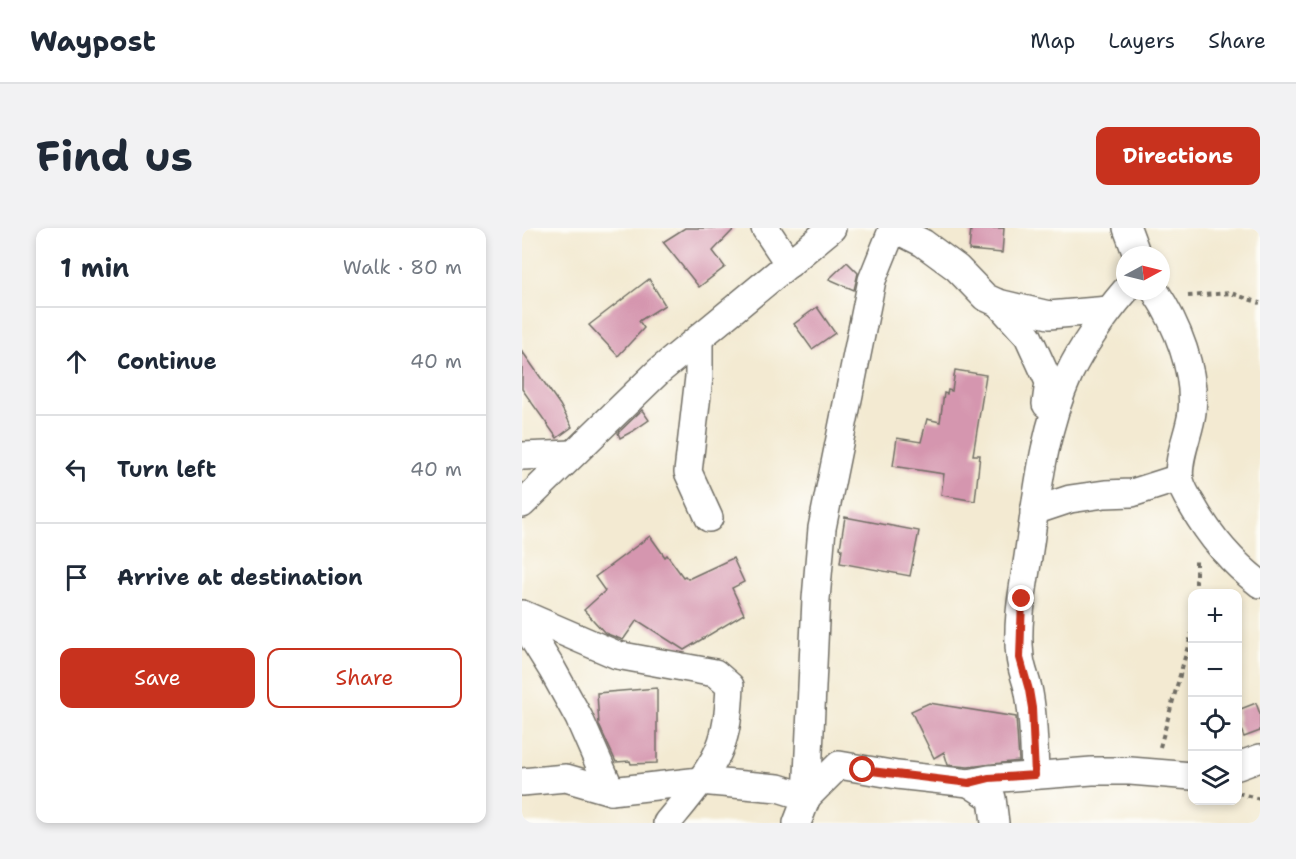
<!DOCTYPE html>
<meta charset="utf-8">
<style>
:root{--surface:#fff;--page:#f2f2f3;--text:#1f2937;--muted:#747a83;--line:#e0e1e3;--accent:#c8321e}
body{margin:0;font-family:"Shantell Sans",sans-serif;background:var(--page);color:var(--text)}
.controls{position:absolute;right:18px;bottom:18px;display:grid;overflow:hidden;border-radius:12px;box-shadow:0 3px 9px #0003}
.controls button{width:54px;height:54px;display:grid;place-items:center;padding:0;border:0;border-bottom:2px solid var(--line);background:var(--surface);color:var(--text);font:30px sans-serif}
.compass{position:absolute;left:594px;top:18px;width:54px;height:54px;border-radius:50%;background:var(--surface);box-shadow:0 3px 9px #0003;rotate:83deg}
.stop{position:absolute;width:18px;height:18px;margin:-14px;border:4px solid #c8321e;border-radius:50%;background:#fff}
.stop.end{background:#c8321e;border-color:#fff;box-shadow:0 2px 6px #0008}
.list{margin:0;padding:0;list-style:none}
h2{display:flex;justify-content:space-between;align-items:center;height:78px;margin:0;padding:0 24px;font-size:26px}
h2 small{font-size:20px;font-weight:400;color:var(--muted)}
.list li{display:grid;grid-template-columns:39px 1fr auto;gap:18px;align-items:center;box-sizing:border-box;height:108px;padding:0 24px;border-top:2px solid var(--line)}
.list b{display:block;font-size:22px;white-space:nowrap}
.list em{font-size:20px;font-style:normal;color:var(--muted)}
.actions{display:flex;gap:12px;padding:18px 24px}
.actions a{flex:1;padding:14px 0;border:2px solid var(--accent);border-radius:12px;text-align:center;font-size:21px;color:var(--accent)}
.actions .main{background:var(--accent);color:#fff}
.icon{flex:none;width:33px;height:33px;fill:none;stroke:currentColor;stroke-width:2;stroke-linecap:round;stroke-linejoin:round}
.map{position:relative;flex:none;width:738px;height:595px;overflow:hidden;border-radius:12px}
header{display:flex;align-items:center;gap:36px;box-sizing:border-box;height:84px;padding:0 30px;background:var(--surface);border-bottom:2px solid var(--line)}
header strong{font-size:28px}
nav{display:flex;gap:33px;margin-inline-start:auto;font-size:21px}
.intro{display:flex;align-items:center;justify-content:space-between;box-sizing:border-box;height:144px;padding:0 36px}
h1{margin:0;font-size:42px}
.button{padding:15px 27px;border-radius:12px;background:var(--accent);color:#fff;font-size:21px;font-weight:700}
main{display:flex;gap:36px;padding:0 36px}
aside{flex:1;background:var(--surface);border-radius:12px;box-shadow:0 3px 9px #0003}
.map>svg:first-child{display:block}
.building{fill:#d596af}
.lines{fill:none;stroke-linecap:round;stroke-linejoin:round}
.minor-casing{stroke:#716e65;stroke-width:30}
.path{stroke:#716e65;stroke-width:4;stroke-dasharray:4.5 4.5;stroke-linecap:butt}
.minor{stroke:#fff;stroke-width:27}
.route{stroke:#c8321e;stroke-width:8}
</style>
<header>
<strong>Waypost</strong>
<nav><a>Map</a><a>Layers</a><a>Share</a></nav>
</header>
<div class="intro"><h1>Find us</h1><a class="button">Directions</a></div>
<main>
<aside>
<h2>1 min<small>Walk · 80 m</small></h2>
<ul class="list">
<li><svg class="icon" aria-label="ahead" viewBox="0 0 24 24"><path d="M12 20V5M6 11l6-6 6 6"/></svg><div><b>Continue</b></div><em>40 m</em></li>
<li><svg class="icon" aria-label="left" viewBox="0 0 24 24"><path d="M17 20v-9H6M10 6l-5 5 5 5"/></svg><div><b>Turn left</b></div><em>40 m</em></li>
<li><svg class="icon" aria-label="arrive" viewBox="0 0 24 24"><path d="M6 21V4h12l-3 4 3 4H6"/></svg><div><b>Arrive at destination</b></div></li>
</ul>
<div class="actions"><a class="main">Save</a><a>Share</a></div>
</aside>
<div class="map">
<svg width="738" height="595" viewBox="0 0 738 595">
<rect width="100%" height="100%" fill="#fdfcf7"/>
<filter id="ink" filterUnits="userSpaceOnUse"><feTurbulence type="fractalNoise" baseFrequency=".0167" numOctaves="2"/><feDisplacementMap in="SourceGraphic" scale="12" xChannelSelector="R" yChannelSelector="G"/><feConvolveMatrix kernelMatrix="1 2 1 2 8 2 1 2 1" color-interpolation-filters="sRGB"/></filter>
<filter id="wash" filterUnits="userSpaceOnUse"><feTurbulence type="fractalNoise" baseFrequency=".008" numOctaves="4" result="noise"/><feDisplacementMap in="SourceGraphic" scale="24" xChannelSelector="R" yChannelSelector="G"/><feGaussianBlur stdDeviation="1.35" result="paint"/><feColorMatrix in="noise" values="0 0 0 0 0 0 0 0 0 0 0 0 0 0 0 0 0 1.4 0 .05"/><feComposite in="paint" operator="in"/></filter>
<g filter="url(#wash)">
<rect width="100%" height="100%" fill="#f3ead2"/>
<g id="blocks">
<!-- building -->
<g class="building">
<path d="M163 0H213L191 23 203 39 177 59 141 14Z"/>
<path d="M449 0H482L480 25 447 22Z"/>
<path d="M325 34 336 45 332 62 307 51Z"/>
<path d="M127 51 143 77 117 93 122 100 96 128 67 97Z"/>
<path d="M295 79 313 105 290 121 272 96Z"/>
<path d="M0 123 38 177 50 199 35 210 0 161Z"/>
<path d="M433 142 464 147 451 227H458L453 273 419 267 422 246 371 238 375 210 399 214 405 191 418 194 422 165 425 166 426 162 430 163Z"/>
<path d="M120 182 127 192 111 203 98 210 96 205Z"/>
<path d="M323 289 397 303 388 348 318 335 320 321 318 320Z"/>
<path d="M128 308 143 329 145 327 161 349 163 348 166 351 211 330 222 354 210 360 222 386 162 422 115 392 101 412 83 405 62 382 83 363 73 349Z"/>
<path d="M135 460V535L109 536 108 533 94 534 77 497 75 465Z"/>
<path d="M407 475 494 489 497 533 446 539 426 537 422 524 412 530 389 483Z"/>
<path d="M734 475 738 486V503L722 509 716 494V482Z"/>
</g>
</g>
</g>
<g filter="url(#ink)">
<use href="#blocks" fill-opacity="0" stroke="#716e65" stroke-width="1.5"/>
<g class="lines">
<!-- minor casing -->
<g class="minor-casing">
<g id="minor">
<path d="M243 0 267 36"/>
<path d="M371 0 401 15 435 40 463 69 476 75 527 87 587 82"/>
<path d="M605 0 615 27"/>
<path d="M633 63C655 96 674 143 670 184 668 204 654 232 658 252 660 261 665 269 670 277 688 309 709 334 738 356"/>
<path d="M476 75 506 108 527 154 524 176"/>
<path d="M177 111V149L166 244 187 290"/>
<path d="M0 228 51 226"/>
<path d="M0 276 137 143 310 0"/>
<path d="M512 283 548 271 583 266 610 265 657 250"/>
<path d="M0 386 95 427 193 445 208 458C207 477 206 496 200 514 192 540 163 573 145 595"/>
<path d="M0 393 30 441 57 490 89 563"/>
<path d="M716 538 738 530"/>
<path d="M513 547C512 519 512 492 507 465 505 453 499 441 498 429 494 397 501 361 506 329 515 268 521 203 547 146 559 120 584 85 603 63"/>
<path d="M0 554 44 550 89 563 178 553 256 560 285 569 317 537 375 547 447 555 467 551 570 543H608L670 548"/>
<path d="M447 555 470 570 473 595"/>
<path d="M275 595 285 569 294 371 300 300 350 52 371 0"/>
</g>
</g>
<!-- path -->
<g class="path">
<path d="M666 68 709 65 738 75"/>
<path d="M674 365V332"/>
<path d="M638 519 670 404"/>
<path d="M716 565 738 571"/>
</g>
<!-- minor -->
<use href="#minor" class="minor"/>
</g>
</g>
<g class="lines" filter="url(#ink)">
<!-- route -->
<path class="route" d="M341 542 447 555 467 550 513 547 510 480 507 462 498 430 500 371"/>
</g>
</svg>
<div class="controls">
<button>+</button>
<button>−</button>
<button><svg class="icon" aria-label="locate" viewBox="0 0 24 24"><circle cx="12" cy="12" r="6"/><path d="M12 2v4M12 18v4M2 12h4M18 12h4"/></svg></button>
<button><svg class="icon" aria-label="layers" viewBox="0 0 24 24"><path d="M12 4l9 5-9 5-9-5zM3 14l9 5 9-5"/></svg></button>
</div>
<svg class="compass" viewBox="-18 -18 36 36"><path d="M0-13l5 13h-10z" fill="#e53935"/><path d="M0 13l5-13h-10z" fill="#747a83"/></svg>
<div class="stop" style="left:341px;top:542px"></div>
<div class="stop end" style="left:500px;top:371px"></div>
</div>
</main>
